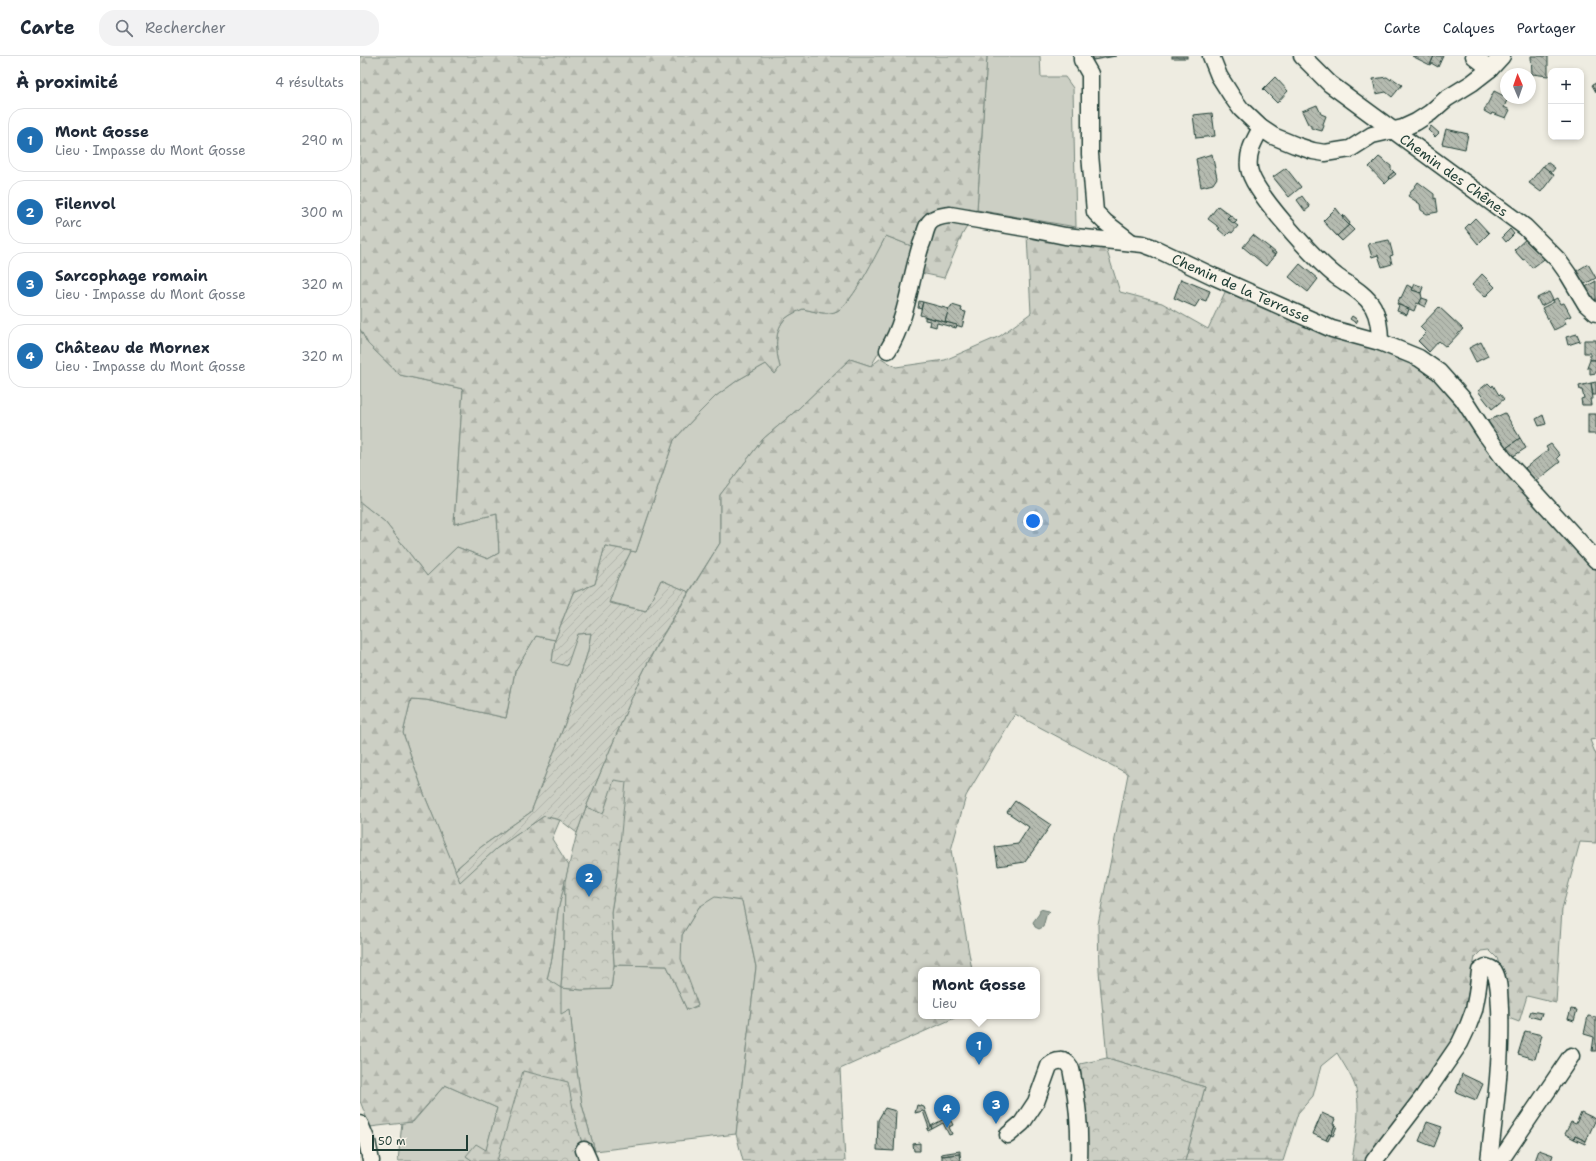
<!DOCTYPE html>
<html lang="fr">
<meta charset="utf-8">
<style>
:root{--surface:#fff;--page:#f2f2f3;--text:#1f2937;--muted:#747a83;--line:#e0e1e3;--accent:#1f6fb2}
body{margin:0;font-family:"Shantell Sans",sans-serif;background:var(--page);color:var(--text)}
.controls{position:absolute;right:12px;top:12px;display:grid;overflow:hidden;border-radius:8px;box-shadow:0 2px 6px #0003}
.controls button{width:36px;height:36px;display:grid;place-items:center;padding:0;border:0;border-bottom:1px solid var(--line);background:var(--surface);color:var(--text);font:20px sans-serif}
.compass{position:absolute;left:1140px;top:12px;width:36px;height:36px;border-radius:50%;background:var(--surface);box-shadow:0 2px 6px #0003;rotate:358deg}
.scale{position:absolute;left:12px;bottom:10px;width:96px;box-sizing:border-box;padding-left:4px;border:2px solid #1f3d34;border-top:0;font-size:11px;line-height:14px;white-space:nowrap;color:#1f3d34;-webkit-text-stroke:3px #f7f3e8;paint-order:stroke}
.you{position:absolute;left:673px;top:465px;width:14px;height:14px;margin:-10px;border:3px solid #fff;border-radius:50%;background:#1a73e8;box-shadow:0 0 0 6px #1a73e833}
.badge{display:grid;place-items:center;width:26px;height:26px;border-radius:50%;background:var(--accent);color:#fff;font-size:13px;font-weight:700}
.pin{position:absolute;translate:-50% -33px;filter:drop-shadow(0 1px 2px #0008)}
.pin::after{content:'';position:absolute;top:21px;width:14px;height:12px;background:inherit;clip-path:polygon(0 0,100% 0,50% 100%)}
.popup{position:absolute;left:558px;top:911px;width:122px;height:52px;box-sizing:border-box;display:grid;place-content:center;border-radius:8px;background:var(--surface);filter:drop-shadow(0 1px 3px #0005);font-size:13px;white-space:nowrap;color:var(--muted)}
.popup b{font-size:15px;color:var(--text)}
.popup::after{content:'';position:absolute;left:50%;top:100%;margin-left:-8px;border:8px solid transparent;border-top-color:var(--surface)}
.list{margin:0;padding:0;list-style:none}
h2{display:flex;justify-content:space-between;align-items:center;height:52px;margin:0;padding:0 16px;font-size:17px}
h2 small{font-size:13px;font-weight:400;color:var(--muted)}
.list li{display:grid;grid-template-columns:26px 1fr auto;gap:12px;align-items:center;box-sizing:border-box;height:64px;margin:0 8px 8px;padding:0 8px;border:1px solid var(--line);border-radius:16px}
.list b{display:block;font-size:15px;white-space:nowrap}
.list p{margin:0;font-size:13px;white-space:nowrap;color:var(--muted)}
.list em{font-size:13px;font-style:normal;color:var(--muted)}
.icon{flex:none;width:22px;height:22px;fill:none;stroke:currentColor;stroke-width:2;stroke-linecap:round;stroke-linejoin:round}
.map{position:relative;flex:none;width:1236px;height:1105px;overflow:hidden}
header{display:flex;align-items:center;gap:24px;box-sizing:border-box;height:56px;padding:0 20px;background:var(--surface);border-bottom:1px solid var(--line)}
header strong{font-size:19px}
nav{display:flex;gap:22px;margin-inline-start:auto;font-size:14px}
.search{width:280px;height:36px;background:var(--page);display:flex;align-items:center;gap:10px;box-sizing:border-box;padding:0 14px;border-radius:16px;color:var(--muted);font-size:15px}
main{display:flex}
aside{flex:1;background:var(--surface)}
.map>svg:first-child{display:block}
.grass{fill:#cccfc4;stroke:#76867c}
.forest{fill:url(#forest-firs);stroke:#76867c}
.park{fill:url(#park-crowns);stroke:#76867c}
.garden{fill:url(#garden-furrows);stroke:#76867c}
.water{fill:#9fa99f;stroke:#6c7e74}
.building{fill:url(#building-back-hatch);stroke:#1f3d34}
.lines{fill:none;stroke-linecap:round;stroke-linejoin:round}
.minor-casing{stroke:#1f3d34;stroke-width:19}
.minor{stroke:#f7f3e8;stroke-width:16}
.labels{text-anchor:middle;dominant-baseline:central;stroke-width:3;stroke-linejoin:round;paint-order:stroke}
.street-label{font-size:14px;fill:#1f3d34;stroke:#f7f3e8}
</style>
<header>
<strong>Carte</strong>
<div class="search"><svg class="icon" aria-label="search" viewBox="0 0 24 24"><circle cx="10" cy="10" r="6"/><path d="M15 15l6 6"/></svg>Rechercher</div>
<nav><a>Carte</a><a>Calques</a><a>Partager</a></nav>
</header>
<main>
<aside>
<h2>À proximité<small>4 résultats</small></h2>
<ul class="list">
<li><span class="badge">1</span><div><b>Mont Gosse</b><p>Lieu · Impasse du Mont Gosse</p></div><em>290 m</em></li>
<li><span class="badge">2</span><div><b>Filenvol</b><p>Parc</p></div><em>300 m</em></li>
<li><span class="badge">3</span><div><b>Sarcophage romain</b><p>Lieu · Impasse du Mont Gosse</p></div><em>320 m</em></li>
<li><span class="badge">4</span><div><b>Château de Mornex</b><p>Lieu · Impasse du Mont Gosse</p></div><em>320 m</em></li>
</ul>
</aside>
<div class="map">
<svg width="1236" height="1105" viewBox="0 0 1236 1105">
<defs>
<pattern id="forest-firs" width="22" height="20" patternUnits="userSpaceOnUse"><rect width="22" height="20" fill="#cccfc4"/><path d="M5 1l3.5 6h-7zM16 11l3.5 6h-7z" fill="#afb3a9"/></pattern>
<pattern id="park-crowns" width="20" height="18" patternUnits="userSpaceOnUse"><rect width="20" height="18" fill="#cccfc4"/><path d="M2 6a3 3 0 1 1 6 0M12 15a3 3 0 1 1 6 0" fill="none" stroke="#afb3a9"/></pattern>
<pattern id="garden-furrows" width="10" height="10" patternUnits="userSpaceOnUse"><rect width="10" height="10" fill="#cccfc4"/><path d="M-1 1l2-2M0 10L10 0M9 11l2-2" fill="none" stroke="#afb3a9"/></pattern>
<pattern id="building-back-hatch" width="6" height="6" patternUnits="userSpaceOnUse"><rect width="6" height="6" fill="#b5bbb0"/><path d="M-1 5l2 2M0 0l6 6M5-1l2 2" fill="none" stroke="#939990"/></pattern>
</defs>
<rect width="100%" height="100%" fill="#eeece1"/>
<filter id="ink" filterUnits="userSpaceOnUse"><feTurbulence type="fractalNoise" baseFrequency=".025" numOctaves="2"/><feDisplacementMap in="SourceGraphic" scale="8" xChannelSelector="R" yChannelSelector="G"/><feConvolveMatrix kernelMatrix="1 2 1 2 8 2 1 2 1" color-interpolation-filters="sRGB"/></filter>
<g filter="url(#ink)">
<!-- grass -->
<g class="grass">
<path d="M627 0H680L681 21H705L713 32 716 171 617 154Z"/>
<path d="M526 180 554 191 533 272 511 310 490 303 438 353 403 383 360 439V487L329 536 301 524 286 555 249 546 258 521 271 495 276 496 314 384 338 358 356 340 378 324 406 308 415 318 420 311C416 296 413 274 426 262 431 258 438 255 443 253 453 255 467 260 477 255 493 247 516 197 526 180Z"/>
<path d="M0 273 8 288 40 319 103 333 94 468 137 458 139 497 128 503 97 491 67 520 25 466 0 446Z"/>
<path d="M231 577 228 595 209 657 171 756 121 791 95 814 64 738 43 677 51 643 66 644 146 662 155 615 176 580 195 584 192 606 218 578Z"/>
<path d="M344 811 382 844 396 911 376 1078 235 1095 222 1049 214 994 210 954 201 959 187 923 192 902 198 854 205 825 204 885 201 932 222 934 251 933 254 909 307 910 327 954 338 950 320 903 322 879 339 851Z"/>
<path d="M85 1029 137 1052 126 1095 106 1100 113 1105H38L42 1066H53Z"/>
</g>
<!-- forest -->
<g class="forest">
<path d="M0 0H627L617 154 602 179 584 222 561 217 554 191 526 180C516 198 493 247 477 255 467 260 453 255 443 253 438 255 431 258 426 262 413 274 416 296 420 311L415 318 406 308 378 324 356 340 338 358 314 384 276 496 245 490 235 528 213 537 195 584 176 580 155 615 146 662 66 644 51 643 43 677 64 738 100 825 137 792 184 760 200 764 192 783 209 810 198 854 192 902 187 923 201 932V958L210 953 214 994 222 1049 235 1095 224 1094 215 1063 163 1105H113L106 1100 116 1088 126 1094 137 1052 85 1029 52 1066 10 1071 0 1045V446L25 466 67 520 97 491 128 503 139 497 137 458 94 468 103 333 40 319 8 288 0 273Z"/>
<path d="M667 179 746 192 760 236 802 247 848 273 866 234 1019 292 1051 307 1075 323 1167 439 1236 514V683L1230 684 1236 699V787L1220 786 1202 853 1196 947 1167 940 1159 966 1146 961 1141 914 1137 902 1129 894 1121 895 1115 901 1103 964 1087 996 1006 1105H992C995 1083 1002 1052 995 1030 991 1019 983 1007 977 997L961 1010 953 1040 938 1057 923 1105H825L845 1031 747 1002 739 915 738 868 768 718 655 658 606 740 591 794 612 914H561V960H599L480 1013 485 1105H383L376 1078 396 911 382 845 355 841 339 851 322 879 321 903 338 949 327 954 307 910 254 909 251 856 257 819 254 725 243 759 226 751 280 622 297 589 360 487V439L403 383 438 353 490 303 511 310 521 302 536 311 585 304 640 280 671 257Z"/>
</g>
<!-- park -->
<g class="park">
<path d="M254 724 266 726 257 819 251 856 254 909 251 933 222 934 201 932 204 885 205 825 217 777 226 751 243 758Z"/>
<path d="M747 1002 845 1031 825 1105H726L725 1053 720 1008Z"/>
<path d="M163 1015 208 1026 215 1063 224 1094V1105H137Z"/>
</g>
<!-- garden -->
<path class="garden" d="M245 490 271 495 258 521 249 547 286 555 301 524 329 536 297 588 280 622 226 751 217 777 200 764 184 760 137 792 100 826 95 814 121 791 171 756 209 657 228 595 231 577 218 578 207 610 192 606 195 584 213 537 235 528Z"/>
<!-- water -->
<path class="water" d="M680 853 689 855 690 856 686 860 683 871 679 873 675 871 673 866 679 858Z"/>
<!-- building -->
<g class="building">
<path d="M732 0H756L733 4Z"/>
<rect x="812" y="0" width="15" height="2"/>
<path d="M1052 0H1074L1070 9Z"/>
<path d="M1074 0H1083L1078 11 1071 7Z"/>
<path d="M1171 0H1188V20L1172 18Z"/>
<path d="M915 21 928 35 917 47 903 33Z"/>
<path d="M1027 21 1031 24 1032 22 1042 29 1032 41 1026 36 1016 38 1013 23Z"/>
<path d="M1236 27V36L1232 29Z"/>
<path d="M1134 35 1148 42 1144 51 1150 54 1146 62 1132 57 1131 59 1124 55Z"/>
<path d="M957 49 961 58 966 60 963 68 964 70 962 75 951 72V70L948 68 942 55Z"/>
<path d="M852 57 855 80 836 82 833 59Z"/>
<path d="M1071 70 1079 77 1075 81 1068 74Z"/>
<path d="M1086 73 1108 78 1105 93 1082 88Z"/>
<path d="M852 98 857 122 853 128 841 131 836 103Z"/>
<path d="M1019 101 1031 110V113L1034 116 1028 121 1030 123 1025 128 1009 111Z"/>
<path d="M1187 106 1195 112 1191 117 1183 111Z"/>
<path d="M1183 110 1194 119 1181 136 1169 127Z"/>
<path d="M926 112 941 131 929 141 913 121Z"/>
<path d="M1034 116 1036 118 1030 123 1028 121Z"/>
<path d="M1058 126 1074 138V143L1076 142 1078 156 1067 158 1061 154 1060 148 1048 140Z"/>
<path d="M942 140 950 151 945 155 937 144Z"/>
<path d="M858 150 870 159 867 162 878 170 872 177 870 176 866 180 858 173 860 172 848 163Z"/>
<path d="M976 152 989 169 977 180 963 165Z"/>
<path d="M870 159 877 165 874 168 867 162Z"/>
<path d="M983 159 990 167 989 169 983 163Z"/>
<path d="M1115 162 1129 177 1118 188 1105 172Z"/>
<path d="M989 169 994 174 982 185 977 180Z"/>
<path d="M1150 173 1154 178 1146 186 1142 181Z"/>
<path d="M893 179 910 192 909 194 915 199 906 210 883 191Z"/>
<path d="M1169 180 1187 201 1172 212 1165 203 1163 204 1154 194Z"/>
<path d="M1029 184 1033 199 1030 200 1032 208 1022 211 1018 199 1012 201 1008 188Z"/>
<path d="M910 192 916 197 915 199 909 194Z"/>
<path d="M940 208 958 223 948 236 929 221Z"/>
<path d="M1228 208 1236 222 1221 230 1213 217Z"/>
<path d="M1122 218 1135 231 1125 241 1112 229Z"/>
<path d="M821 223 850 235 846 245 840 243 835 251 814 242Z"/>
<path d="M1236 225V243L1230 247 1222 233Z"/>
<path d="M1055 228 1063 231 1061 237 1052 234Z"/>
<path d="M1047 229 1053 232 1052 234 1061 237 1062 242 1059 248 1057 247 1054 255 1037 248 1040 241 1041 242Z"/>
<path d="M1189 236 1193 244 1197 242 1200 248 1204 247 1211 260 1204 263 1206 268 1194 274 1182 252 1194 246 1193 244 1181 250 1177 242Z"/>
<path d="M1062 242 1068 244 1065 251 1059 248Z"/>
<path d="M559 245 563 246 561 253 558 252Z"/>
<path d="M563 246 589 253 585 266 560 259Z"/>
<path d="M592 249 602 252 601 255 606 256 602 271 585 266 589 252H591Z"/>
<path d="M1039 249 1049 253 1047 259 1037 255Z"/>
<path d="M1079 251 1103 273 1086 291 1079 285 1069 296 1058 285 1066 277 1060 271Z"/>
<path d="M992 260 998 264 996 267 990 263Z"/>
<path d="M565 261 597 269 596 272 577 267 576 271 569 269 570 265 565 264Z"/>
<path d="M1217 278 1220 285 1208 289 1206 281Z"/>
<path d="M1224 284H1236V304H1230V297H1224Z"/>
<path d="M1121 286 1128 300 1116 306 1109 292Z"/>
<path d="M1230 304H1236V317L1230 318V312H1227Z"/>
<path d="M1236 326V339H1233L1231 327Z"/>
<path d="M1128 327 1132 331 1133 329 1139 339 1140 338 1144 343 1132 353 1118 335Z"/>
<path d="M1231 327 1233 343H1230L1231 349H1222L1221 343 1224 342 1222 334H1220L1219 330Z"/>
<path d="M1145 357 1160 382 1145 393 1125 366Z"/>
<rect x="1228" y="358" width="8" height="20"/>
<path d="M1183 359 1186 368 1179 370 1176 363Z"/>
<path d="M1160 382 1166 392 1152 401 1145 393Z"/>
<path d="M1191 388 1200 399 1197 402 1200 406 1175 426 1165 412 1188 394 1186 391Z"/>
<path d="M655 745 691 769 665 806 638 810 635 791 658 788 669 771 647 756Z"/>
<path d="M1211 953 1217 954 1214 965 1208 963Z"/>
<path d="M1171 955 1182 957 1180 963 1169 960Z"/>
<path d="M1228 960 1236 961V995H1232L1234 981 1224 978Z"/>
<path d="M1165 975 1182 979 1175 1003 1158 998Z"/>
<path d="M1102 1018 1123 1028 1116 1044 1096 1036Z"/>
<path d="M557 1049 564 1051 572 1073 568 1075 567 1073 569 1072 563 1055 555 1057Z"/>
<path d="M525 1052 536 1055 534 1095 517 1094 518 1064Z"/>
<path d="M1221 1056 1236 1063 1226 1085 1215 1080 1214 1083 1205 1078 1211 1066 1216 1068Z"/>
<path d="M962 1057 975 1063 973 1068 975 1069 971 1079 969 1078 966 1084 953 1078Z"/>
<path d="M584 1063 586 1067 591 1065 593 1069 589 1071 592 1078 589 1079 583 1067 572 1073 571 1070Z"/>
<path d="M1067 1066 1082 1071 1074 1091 1059 1085Z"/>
<path d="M975 1069 977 1070 973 1080 971 1079Z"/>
<path d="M969 1078 971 1079 968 1085 966 1084Z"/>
<path d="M1215 1080 1226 1085 1225 1088 1214 1083Z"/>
<path d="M560 1087V1095H554L553 1088Z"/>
<path d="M1179 1094 1193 1099 1191 1105H1175Z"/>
<path d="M600 1095V1098L582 1100 581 1098Z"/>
<path d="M600 1098 601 1105H582V1100Z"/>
</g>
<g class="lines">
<!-- minor casing -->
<g class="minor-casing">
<g id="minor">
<path d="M722 0V4L730 18V98L735 156 745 166 771 186"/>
<path d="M851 0 859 20 873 42 881 53 901 72 913 80 935 89 953 95 965 97 990 93 1012 79 1043 72 1056 66 1070 57 1086 43 1112 27 1130 13 1142 0"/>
<path d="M942 0 970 28 1165 171 1198 204 1208 218 1226 248 1236 257"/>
<path d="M1114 0 1130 13"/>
<path d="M901 72C894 85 887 96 889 112 892 136 955 203 976 220 988 229 1005 237 1013 251 1019 262 1020 274 1020 286"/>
<path d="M528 294C547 264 550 223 561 189 564 183 565 174 568 169 572 161 582 160 590 159L671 173 705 180 783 188 794 192 855 221 972 273 1020 286 1059 302 1079 316 1103 343 1125 377 1144 403 1236 504"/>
<path d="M0 1068 7 1085 11 1105"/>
<path d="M648 1079 662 1067 676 1046 689 1010C695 1004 705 1002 710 1011 712 1014 712 1020 713 1023 718 1049 720 1078 719 1105"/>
<path d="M224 1094 229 1105"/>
<path d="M1014 1105 1063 1041 1100 987 1108 970 1114 954 1117 938 1120 915 1126 911C1130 912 1132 913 1134 915 1140 925 1139 941 1140 952 1142 1003 1135 1054 1129 1105"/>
<path d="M1140 1105 1211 1000"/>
</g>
</g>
<!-- minor -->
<use href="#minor" class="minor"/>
</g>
</g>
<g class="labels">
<!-- street labels -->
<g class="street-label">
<text transform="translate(1094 119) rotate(36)">Chemin des Chênes</text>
<text transform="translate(881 232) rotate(24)">Chemin de la Terrasse</text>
</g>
</g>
</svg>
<div class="controls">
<button>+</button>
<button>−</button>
</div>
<svg class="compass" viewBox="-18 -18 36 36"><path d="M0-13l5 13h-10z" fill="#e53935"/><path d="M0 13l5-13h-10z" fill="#747a83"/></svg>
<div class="scale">50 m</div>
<div class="you"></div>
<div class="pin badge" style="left:619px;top:1009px">1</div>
<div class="popup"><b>Mont Gosse</b>Lieu</div>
<div class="pin badge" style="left:229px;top:841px">2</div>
<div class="pin badge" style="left:636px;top:1068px">3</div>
<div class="pin badge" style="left:587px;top:1072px">4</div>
</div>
</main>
